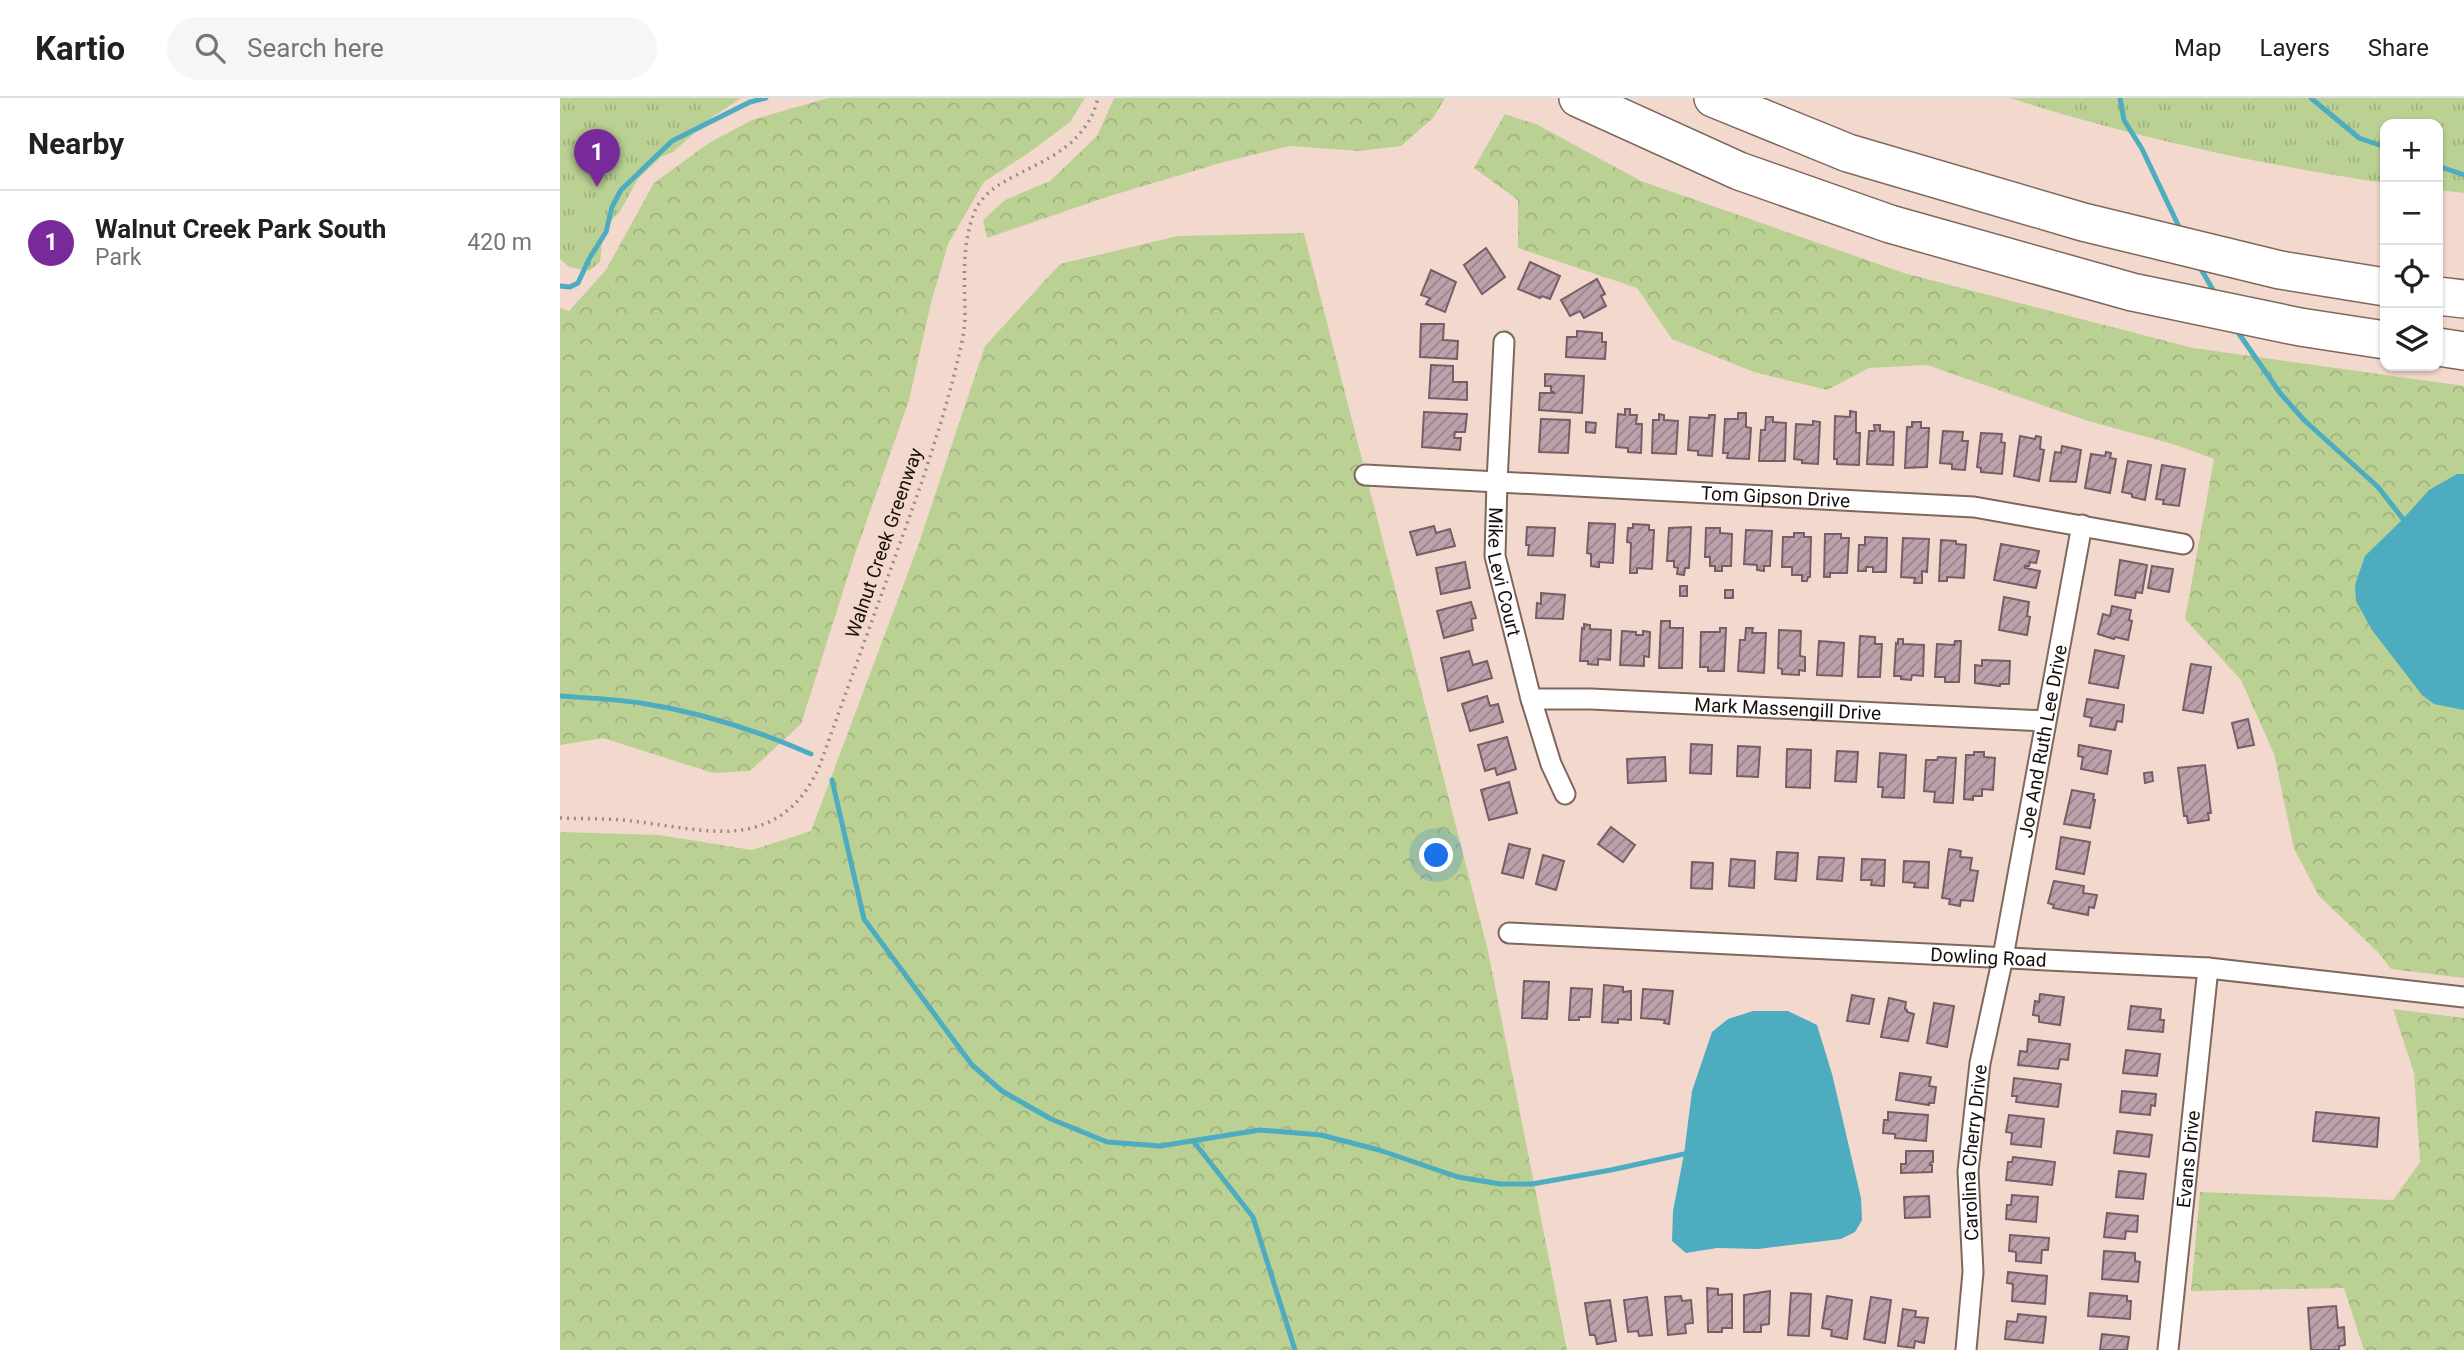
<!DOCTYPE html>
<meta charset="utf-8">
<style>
:root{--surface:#fff;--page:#f6f6f6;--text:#202124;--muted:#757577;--line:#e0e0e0;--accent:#78299a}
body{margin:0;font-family:Roboto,sans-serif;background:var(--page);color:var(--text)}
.controls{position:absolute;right:21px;top:21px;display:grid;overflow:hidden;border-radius:14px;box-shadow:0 2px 5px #0004}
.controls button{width:63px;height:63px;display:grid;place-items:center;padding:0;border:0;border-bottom:2px solid var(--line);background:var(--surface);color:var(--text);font:35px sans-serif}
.you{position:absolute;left:877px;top:758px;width:24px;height:24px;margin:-18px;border:5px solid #fff;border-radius:50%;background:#1a73e8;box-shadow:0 0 0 10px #1a73e833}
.badge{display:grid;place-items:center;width:46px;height:46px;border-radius:50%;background:var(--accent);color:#fff;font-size:23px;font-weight:700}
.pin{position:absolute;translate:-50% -58px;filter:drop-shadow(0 2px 4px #0008)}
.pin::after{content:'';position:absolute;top:37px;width:24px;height:21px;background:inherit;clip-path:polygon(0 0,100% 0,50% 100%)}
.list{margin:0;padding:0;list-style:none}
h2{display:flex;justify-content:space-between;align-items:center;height:91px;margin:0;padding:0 28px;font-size:30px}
h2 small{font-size:23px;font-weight:400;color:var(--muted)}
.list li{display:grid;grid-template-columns:46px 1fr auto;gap:21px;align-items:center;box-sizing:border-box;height:105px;padding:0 28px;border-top:2px solid var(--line)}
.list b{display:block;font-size:26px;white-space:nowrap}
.list p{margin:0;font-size:23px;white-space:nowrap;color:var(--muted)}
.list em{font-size:23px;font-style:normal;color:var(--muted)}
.icon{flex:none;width:38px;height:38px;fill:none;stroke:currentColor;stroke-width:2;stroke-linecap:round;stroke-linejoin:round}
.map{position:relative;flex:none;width:1904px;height:1252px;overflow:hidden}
header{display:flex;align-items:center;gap:42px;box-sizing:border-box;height:98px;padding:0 35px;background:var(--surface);border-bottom:2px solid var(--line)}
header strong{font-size:33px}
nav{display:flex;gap:38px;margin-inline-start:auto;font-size:24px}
.search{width:490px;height:63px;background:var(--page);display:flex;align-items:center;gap:18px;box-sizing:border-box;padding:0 24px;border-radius:38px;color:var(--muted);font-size:26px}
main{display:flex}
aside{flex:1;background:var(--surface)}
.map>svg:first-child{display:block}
.forest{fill:url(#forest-crowns)}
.park{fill:url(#park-tufts)}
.water{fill:#4dacc0}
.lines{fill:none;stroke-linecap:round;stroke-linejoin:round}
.stream{stroke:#4dacc0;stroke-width:5}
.building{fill:url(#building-hatch);stroke:#755e66;stroke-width:2}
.street-casing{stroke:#7e675c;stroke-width:23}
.highway-casing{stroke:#7e675c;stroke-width:40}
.path{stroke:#9d8a82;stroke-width:3.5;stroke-dasharray:2 5;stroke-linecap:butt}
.street{stroke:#fff;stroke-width:19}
.highway{stroke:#fff;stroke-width:37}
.labels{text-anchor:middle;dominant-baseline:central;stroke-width:6;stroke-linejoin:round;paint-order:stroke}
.street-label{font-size:19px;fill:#18100c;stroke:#f3d9cd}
</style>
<header>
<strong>Kartio</strong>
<div class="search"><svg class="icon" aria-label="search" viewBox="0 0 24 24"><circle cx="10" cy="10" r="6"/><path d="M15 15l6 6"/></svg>Search here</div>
<nav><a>Map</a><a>Layers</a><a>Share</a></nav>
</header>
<main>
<aside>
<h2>Nearby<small></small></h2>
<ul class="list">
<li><span class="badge">1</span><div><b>Walnut Creek Park South</b><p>Park</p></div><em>420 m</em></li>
</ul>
</aside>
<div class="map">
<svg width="1904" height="1252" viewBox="0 0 1904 1252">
<defs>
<pattern id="forest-crowns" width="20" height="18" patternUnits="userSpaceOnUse" patternTransform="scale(1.75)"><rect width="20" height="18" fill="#bbd194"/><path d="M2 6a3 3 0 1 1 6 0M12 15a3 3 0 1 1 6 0" fill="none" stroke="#a0b27e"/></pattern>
<pattern id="park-tufts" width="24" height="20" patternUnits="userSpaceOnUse" patternTransform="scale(1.75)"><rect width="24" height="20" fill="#bbd194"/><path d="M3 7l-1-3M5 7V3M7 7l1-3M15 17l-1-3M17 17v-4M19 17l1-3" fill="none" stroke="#a0b27e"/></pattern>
<pattern id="building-hatch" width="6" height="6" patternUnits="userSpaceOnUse" patternTransform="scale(1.75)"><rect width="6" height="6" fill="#bca1ab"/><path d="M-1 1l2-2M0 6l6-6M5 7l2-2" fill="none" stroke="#98828a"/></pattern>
</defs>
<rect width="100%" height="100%" fill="#f3d9cd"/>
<!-- forest -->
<g class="forest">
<path d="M268 0H525L510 24 470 54 424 84 388 146 371 205 349 302 294 459 241 626 190 673 153 675 43 640 0 647V210L9 213 46 172 94 85 149 45 192 22Z"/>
<path d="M554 0H885L873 20 841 48 799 53 730 48 664 64 550 98 427 140 423 122 445 102 490 83 537 38Z"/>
<path d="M945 16 978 27 1081 83 1344 175 1633 250 1904 288V880L1831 871 1818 854 1759 798 1734 751 1714 656 1681 582 1625 521 1654 361 1616 347 1528 323 1367 267 1309 270 1267 292 1194 274 1112 241 1077 190 958 150V102L914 70Z"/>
<path d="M744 135 928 853 1007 1252H0V734L99 737 192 752 251 733 358 448 425 248 500 166 618 138Z"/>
<path d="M1833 911 1904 920V1252H1804L1784 1190 1631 1193 1640 1094 1833 1102 1860 1064 1854 975Z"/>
</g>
<!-- park -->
<g class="park">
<path d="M0 0H181L154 18 113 54 101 59 78 81 59 115 44 129 40 164 29 173 9 169 0 161Z"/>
<path d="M1450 0H1904V95L1878 92V26H1825V85C1698 66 1572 39 1450 0Z"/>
</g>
<!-- water -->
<g class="water">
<path d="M1897 376H1904V612L1874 606 1862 597 1812 532 1796 503 1795 487 1805 458 1843 421 1869 392Z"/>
<path d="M1193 913H1228L1257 927 1272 976 1301 1100 1302 1122 1295 1134 1281 1141 1198 1151 1157 1150 1126 1155 1112 1143 1113 1113 1124 1056 1132 993 1152 934 1168 921Z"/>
</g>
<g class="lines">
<!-- stream -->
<g class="stream">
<path d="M1560 0 1564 22 1582 51 1621 133"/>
<path d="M1751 0 1799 40 1825 49"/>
<path d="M1878 68 1904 77"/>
<path d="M1638 166 1656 197"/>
<path d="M0 188 10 189 18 185 29 161 46 134 52 109 61 92 112 43 190 4 206 0"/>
<path d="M1675 230 1720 295 1744 322 1818 389 1843 421"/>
<path d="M0 598C27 600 54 601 81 605 139 614 196 632 251 656"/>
<path d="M272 682 304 821 412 967 442 993 491 1021 547 1044 600 1048 700 1032 761 1037 819 1052 898 1079 940 1086H972L1051 1072 1124 1056"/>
<path d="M634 1044 693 1119 735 1252"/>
</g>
</g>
<!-- building -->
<g class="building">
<path d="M926 150 945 179 922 196 904 167Z"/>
<path d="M970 164 1000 178 990 201 982 198 980 200 958 191Z"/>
<path d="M871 172 896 184 885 214 866 206 870 200 861 197Z"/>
<path d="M1037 181 1045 196 1041 198 1046 208 1024 220 1020 213 1010 218 1001 202Z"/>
<path d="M861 226H884L883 242 898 243 897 261 860 259Z"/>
<path d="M1017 233 1042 235V244H1046L1045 261 1006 259 1007 239H1017Z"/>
<path d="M871 267 893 268V284H907V302L869 300Z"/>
<path d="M985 276 1024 278 1022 315 979 312 980 295H995L991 293V288H985Z"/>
<path d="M1065 311H1070V317H1077L1076 326H1082L1081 355 1068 354V350L1056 349 1058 316 1065 317Z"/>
<path d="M1290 313 1296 314V335H1300L1299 367 1277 366V361H1274L1275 318 1290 319Z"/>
<path d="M864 314 907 316 905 334H895L894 340H901L900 352 862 349Z"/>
<path d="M1178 315H1186V329L1191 330 1189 361 1167 360 1168 355H1163L1165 321H1178Z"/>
<path d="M1099 316 1104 317V322L1118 323 1116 356 1092 355 1093 322H1099Z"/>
<path d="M1149 317H1155L1152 358 1138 357V353L1128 352 1130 319 1149 320Z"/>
<path d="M1206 319H1213V324L1226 325 1225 363H1199L1201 332H1205Z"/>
<path d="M981 321 1010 322 1008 355 979 354Z"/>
<path d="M1253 323 1260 324 1258 366 1242 365V362L1234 361 1236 326 1253 327Z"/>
<path d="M1026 324 1036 325 1035 335 1026 334Z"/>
<path d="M1352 324H1361V330H1369L1367 369 1345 370 1347 329H1352Z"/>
<path d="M1314 327H1320V333L1334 334 1333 367 1307 366 1309 333H1315Z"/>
<path d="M1383 333 1403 334 1402 343H1408L1405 372 1392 371V366L1380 365Z"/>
<path d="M1421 335 1442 336 1441 344 1445 345 1442 376 1421 374V370L1417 369Z"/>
<path d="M1460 338 1475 341 1476 338 1481 339 1480 351 1484 352 1479 383 1454 378Z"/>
<path d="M1502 348 1521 352 1516 384 1490 383 1495 354 1501 355Z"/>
<path d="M1546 354 1551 355 1550 360 1556 361 1550 395 1525 390 1531 356 1545 358Z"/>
<path d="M1568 363 1591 367 1585 402 1572 399V396L1562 394Z"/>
<path d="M1602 367 1625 371 1619 408 1603 406 1604 402 1596 401Z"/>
<path d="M1029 425 1055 426 1053 465 1039 464V469L1031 468V456L1027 455Z"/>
<path d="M1073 426 1089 427V432H1094L1092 471 1077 470V475H1070L1071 445 1067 444 1068 430H1073Z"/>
<path d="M874 428 876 435 890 431 895 448 857 457 850 434Z"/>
<path d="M967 429 995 430 993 458 968 457 969 447H966Z"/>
<path d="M1131 429 1129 470H1125L1124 477 1117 476 1118 470 1114 469V463H1107L1109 430Z"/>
<path d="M1146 430H1160V435L1172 436 1171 468H1162V473H1155V468H1150V459H1145Z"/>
<path d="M1186 432 1212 433 1210 468H1204V473L1197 472V467L1184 466Z"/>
<path d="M1234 435H1244V439H1251L1250 479H1248L1247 483H1242V477H1232V469H1222L1223 439H1234Z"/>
<path d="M1265 436H1281V440H1289L1287 475H1270V479H1264Z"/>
<path d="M1305 439 1327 440 1326 474H1313V469H1306V473H1298L1299 447H1305Z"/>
<path d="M1343 440 1369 441 1367 474 1362 473V485H1354L1355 480 1341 479Z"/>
<path d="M1381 442 1396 443V446L1406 447 1404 480 1387 479V483H1379Z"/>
<path d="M1441 446 1479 453 1476 465 1470 464 1469 468H1465V470L1480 473 1476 490 1434 482Z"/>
<path d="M1560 462 1587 467 1582 495 1576 494 1575 500 1555 497Z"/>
<path d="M905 464 910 490 881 496 876 470Z"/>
<path d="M1592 468 1613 471 1609 494 1588 490Z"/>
<rect x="1120" y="488" width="7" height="10"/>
<rect x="1165" y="492" width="8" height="8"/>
<path d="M981 495 1005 497 1003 521 976 520 977 505 981 506Z"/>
<path d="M1444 499 1469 504 1467 518 1470 519 1467 537 1439 532Z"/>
<path d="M911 504 916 520 911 521 913 532 884 540 877 513Z"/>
<path d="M1552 508 1571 512 1569 522 1572 523 1568 542 1555 539 1554 541 1538 536 1543 516 1550 518Z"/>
<path d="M1101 523H1110V530H1123L1122 570H1099Z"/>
<path d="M1024 526 1030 527V531L1051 532 1050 562 1038 561V567L1028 566V563H1020L1022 530 1024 531Z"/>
<path d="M1160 530H1166L1164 573H1148V569H1140L1141 534H1160Z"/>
<path d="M1186 530H1193L1192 535H1206L1204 575 1178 573 1180 542H1185Z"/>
<path d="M1219 532 1241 533 1240 558 1245 559V573L1239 572V577L1222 576V571L1218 570Z"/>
<path d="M1062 533 1076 534V537H1083V533L1090 534 1089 559 1084 558V568L1060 567Z"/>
<path d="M1300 538 1315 539V546H1322L1320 579H1298Z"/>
<path d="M1338 541H1343V546L1364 547 1363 578 1352 577 1351 582 1341 581V578H1334L1336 545 1338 546Z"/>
<path d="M1259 543 1284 545 1282 578 1257 577Z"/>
<path d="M1395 543H1401L1399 584H1385V579H1375L1377 546 1394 547Z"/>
<path d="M1535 552 1564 558 1558 590 1529 585Z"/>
<path d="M909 553 913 567 927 563 932 580 888 593 881 560Z"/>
<path d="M1422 562 1450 563 1449 586H1440V588L1415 585V567L1422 568Z"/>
<path d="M1631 566 1651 569 1643 615 1623 612Z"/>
<path d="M927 598 930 608 938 606 943 624 910 633 902 606Z"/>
<path d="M1527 601 1564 607 1562 624 1557 623 1555 632 1530 628 1532 620 1524 618Z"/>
<path d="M1688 621 1694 647 1678 650 1672 625Z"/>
<path d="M947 639 956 671 937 677 935 670 925 673 918 647Z"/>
<path d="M1131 646 1152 647 1151 676 1130 675Z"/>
<path d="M1519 647 1551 653 1547 676 1521 671 1523 659 1518 658Z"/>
<path d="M1178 648 1200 649 1198 679 1177 678Z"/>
<path d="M1227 651 1251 652 1250 690 1226 689Z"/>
<path d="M1277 653 1298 654 1296 684 1275 683Z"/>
<path d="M1414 654H1424V659L1435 660 1433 692 1422 691V698H1413V702L1404 701 1406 657H1414Z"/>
<path d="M1320 655 1346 657 1344 700 1322 699 1323 689H1318Z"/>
<path d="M1105 659 1106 683 1068 685 1067 661Z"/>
<path d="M1378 659 1396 660 1393 705 1374 704 1375 694 1364 693 1366 662H1377Z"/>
<path d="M1645 667 1651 715H1648L1649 722 1628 725 1627 718H1624L1618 670Z"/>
<path d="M1592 674 1593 683 1585 685 1584 675Z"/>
<path d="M949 684 957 715 929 722 921 692Z"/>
<path d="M1512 692 1534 696 1533 702H1535L1530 730 1504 726Z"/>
<path d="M1051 729 1075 747 1063 764 1038 746Z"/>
<path d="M1501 739 1530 744 1524 776 1496 771Z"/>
<path d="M949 746 970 751 963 780 942 775Z"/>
<path d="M1389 751 1401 753 1400 759 1412 760 1410 772 1418 773 1413 803 1401 802 1400 808 1389 806 1390 801 1382 800Z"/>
<path d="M1217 754 1238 755 1236 783 1215 781Z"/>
<path d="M983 757 1004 763 996 792 976 786Z"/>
<path d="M1259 759 1284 760 1282 783 1257 781Z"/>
<path d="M1171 761 1195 763 1194 790 1169 788Z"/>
<path d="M1302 761 1325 762 1324 788 1311 787 1312 782H1301Z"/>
<path d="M1344 763 1369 764 1368 790 1354 789 1355 785 1343 784Z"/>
<path d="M1132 764 1153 765 1152 791 1131 790Z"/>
<path d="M1494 783 1524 788 1523 795 1537 797 1534 810 1529 809 1528 817 1493 810 1494 807 1488 805Z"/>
<path d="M964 883 989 884 987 921 962 920Z"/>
<path d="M1044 887 1063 889V894L1071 893V922L1058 921V925L1042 924Z"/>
<path d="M1011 890 1032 891 1030 919H1019V922H1009Z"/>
<path d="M1083 891 1113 893 1109 926 1104 925 1105 922 1081 920Z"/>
<path d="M1480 896 1504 899 1500 927 1479 924V918L1473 917 1475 903 1479 904Z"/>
<path d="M1292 897 1314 901 1309 926 1287 923Z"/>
<path d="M1329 900 1346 904 1345 911 1347 912V914L1354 916 1348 943 1321 939Z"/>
<path d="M1374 905 1394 908 1387 949 1367 945Z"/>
<path d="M1571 908 1601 911 1600 922H1604L1603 934 1568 931Z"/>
<path d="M1468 941 1510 946 1508 962 1500 961 1498 971 1458 967 1460 953 1467 954Z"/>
<path d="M1566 952 1600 956 1597 978 1563 975Z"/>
<path d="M1340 975 1371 979 1369 988 1376 989 1374 1005H1369V1007L1336 1002Z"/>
<path d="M1454 980 1501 986 1498 1009 1456 1004 1457 998H1452Z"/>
<path d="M1562 993 1596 996 1595 1008 1591 1007 1590 1017 1560 1014Z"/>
<path d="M1328 1014 1368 1017 1366 1043 1335 1040V1036L1323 1035 1324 1022H1328Z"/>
<path d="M1756 1014 1819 1020 1817 1049 1753 1043Z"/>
<path d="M1449 1017 1484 1021 1481 1049 1451 1046 1452 1035 1446 1034Z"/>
<path d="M1557 1033 1592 1037 1589 1059 1554 1055Z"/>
<path d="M1346 1053H1373V1064L1370 1065V1067H1372V1074L1341 1075V1066H1346Z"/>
<path d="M1453 1059 1495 1064 1492 1087 1446 1082 1448 1064H1452Z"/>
<path d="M1559 1073 1586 1076 1583 1101 1556 1099Z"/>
<path d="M1452 1097 1478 1099 1476 1124 1446 1121 1447 1107H1451Z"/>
<path d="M1369 1098 1370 1119 1345 1120 1344 1099Z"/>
<path d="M1547 1115 1578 1118 1577 1134 1566 1133 1565 1141 1544 1139Z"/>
<path d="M1450 1137 1489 1140 1488 1152H1482L1481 1165 1456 1163V1154L1449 1153Z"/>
<path d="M1544 1153 1575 1155V1163L1580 1164 1578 1184 1542 1181Z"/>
<path d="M1448 1174 1487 1178 1485 1206 1452 1203 1453 1186 1447 1185Z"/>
<path d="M1147 1190 1158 1191V1197L1172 1196V1230H1162V1234H1148Z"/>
<path d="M1210 1193 1209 1226 1201 1227V1234H1184V1197Z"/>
<path d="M1231 1195 1251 1196 1249 1238 1228 1237Z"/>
<path d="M1530 1195 1567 1198V1203H1571L1570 1221 1528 1218Z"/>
<path d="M1121 1198 1122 1203 1131 1202 1133 1225 1125 1226 1126 1235 1108 1237 1105 1199Z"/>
<path d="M1267 1198 1292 1202 1287 1241 1271 1238 1272 1232 1262 1230Z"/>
<path d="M1087 1199 1092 1237 1079 1238 1078 1233 1068 1234 1064 1202Z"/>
<path d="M1311 1199 1331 1202 1325 1245 1304 1241Z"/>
<path d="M1050 1202 1056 1243 1037 1246 1035 1237H1030L1025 1205Z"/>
<path d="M1776 1208 1778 1230 1784 1229 1785 1247 1779 1248V1252H1751L1748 1210Z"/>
<path d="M1343 1211 1356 1213 1355 1219 1368 1220 1364 1245 1355 1243 1354 1250 1338 1248Z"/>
<path d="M1458 1216 1486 1219 1483 1245 1445 1241 1447 1223 1457 1224Z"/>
<path d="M1542 1236 1569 1239 1567 1252H1540Z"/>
</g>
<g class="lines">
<!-- street casing -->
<g class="street-casing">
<g id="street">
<path id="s1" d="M944 244 937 384 935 458 971 601 991 666 1005 696"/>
<path id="s2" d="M805 377 1414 409 1623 446"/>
<path id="s3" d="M971 601H1031L1485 623"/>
<path id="s4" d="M949 835 1648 870 1904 899"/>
<path id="s5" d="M1406 1252 1413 1174 1408 1073 1420 965 1443 859 1522 427"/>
<path id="s6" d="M1608 1252 1648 870"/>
</g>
</g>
<!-- highway casing -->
<g class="highway-casing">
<g id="highway">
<path d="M1018 0 1179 73 1330 126 1572 194 1740 229 1825 242"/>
<path d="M1153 0 1288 55 1523 124 1720 172 1825 189"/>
<path d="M1878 198 1904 201"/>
<path d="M1878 249 1904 253"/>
</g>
</g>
<!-- path -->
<path class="path" d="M0 720C27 721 54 720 80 724 138 731 198 750 241 699 248 691 253 681 258 672 282 606 306 539 330 473 355 404 381 333 398 261 401 248 405 233 405 219 405 183 401 150 414 115 433 67 520 73 538 0"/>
<!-- street -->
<use href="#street" class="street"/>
<!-- highway -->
<use href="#highway" class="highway"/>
</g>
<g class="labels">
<!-- street labels -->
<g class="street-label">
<text stroke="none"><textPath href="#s2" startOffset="411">Tom Gipson Drive</textPath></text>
<text transform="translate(324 445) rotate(-71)">Walnut Creek Greenway</text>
<text stroke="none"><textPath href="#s1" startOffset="231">Mike Levi Court</textPath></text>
<text stroke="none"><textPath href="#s3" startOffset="257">Mark Massengill Drive</textPath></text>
<text stroke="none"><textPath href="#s5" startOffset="616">Joe And Ruth Lee Drive</textPath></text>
<text stroke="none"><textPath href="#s4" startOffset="480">Dowling Road</textPath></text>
<text stroke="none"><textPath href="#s5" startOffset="198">Carolina Cherry Drive</textPath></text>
<text stroke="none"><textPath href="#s6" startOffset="192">Evans Drive</textPath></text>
</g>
</g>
</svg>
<div class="controls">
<button>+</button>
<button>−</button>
<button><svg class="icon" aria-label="locate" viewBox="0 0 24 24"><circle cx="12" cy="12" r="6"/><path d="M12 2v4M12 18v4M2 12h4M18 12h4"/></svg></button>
<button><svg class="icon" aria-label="layers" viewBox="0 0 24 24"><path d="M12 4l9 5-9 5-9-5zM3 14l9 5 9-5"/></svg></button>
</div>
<div class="you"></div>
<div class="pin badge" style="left:37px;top:89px">1</div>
</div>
</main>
